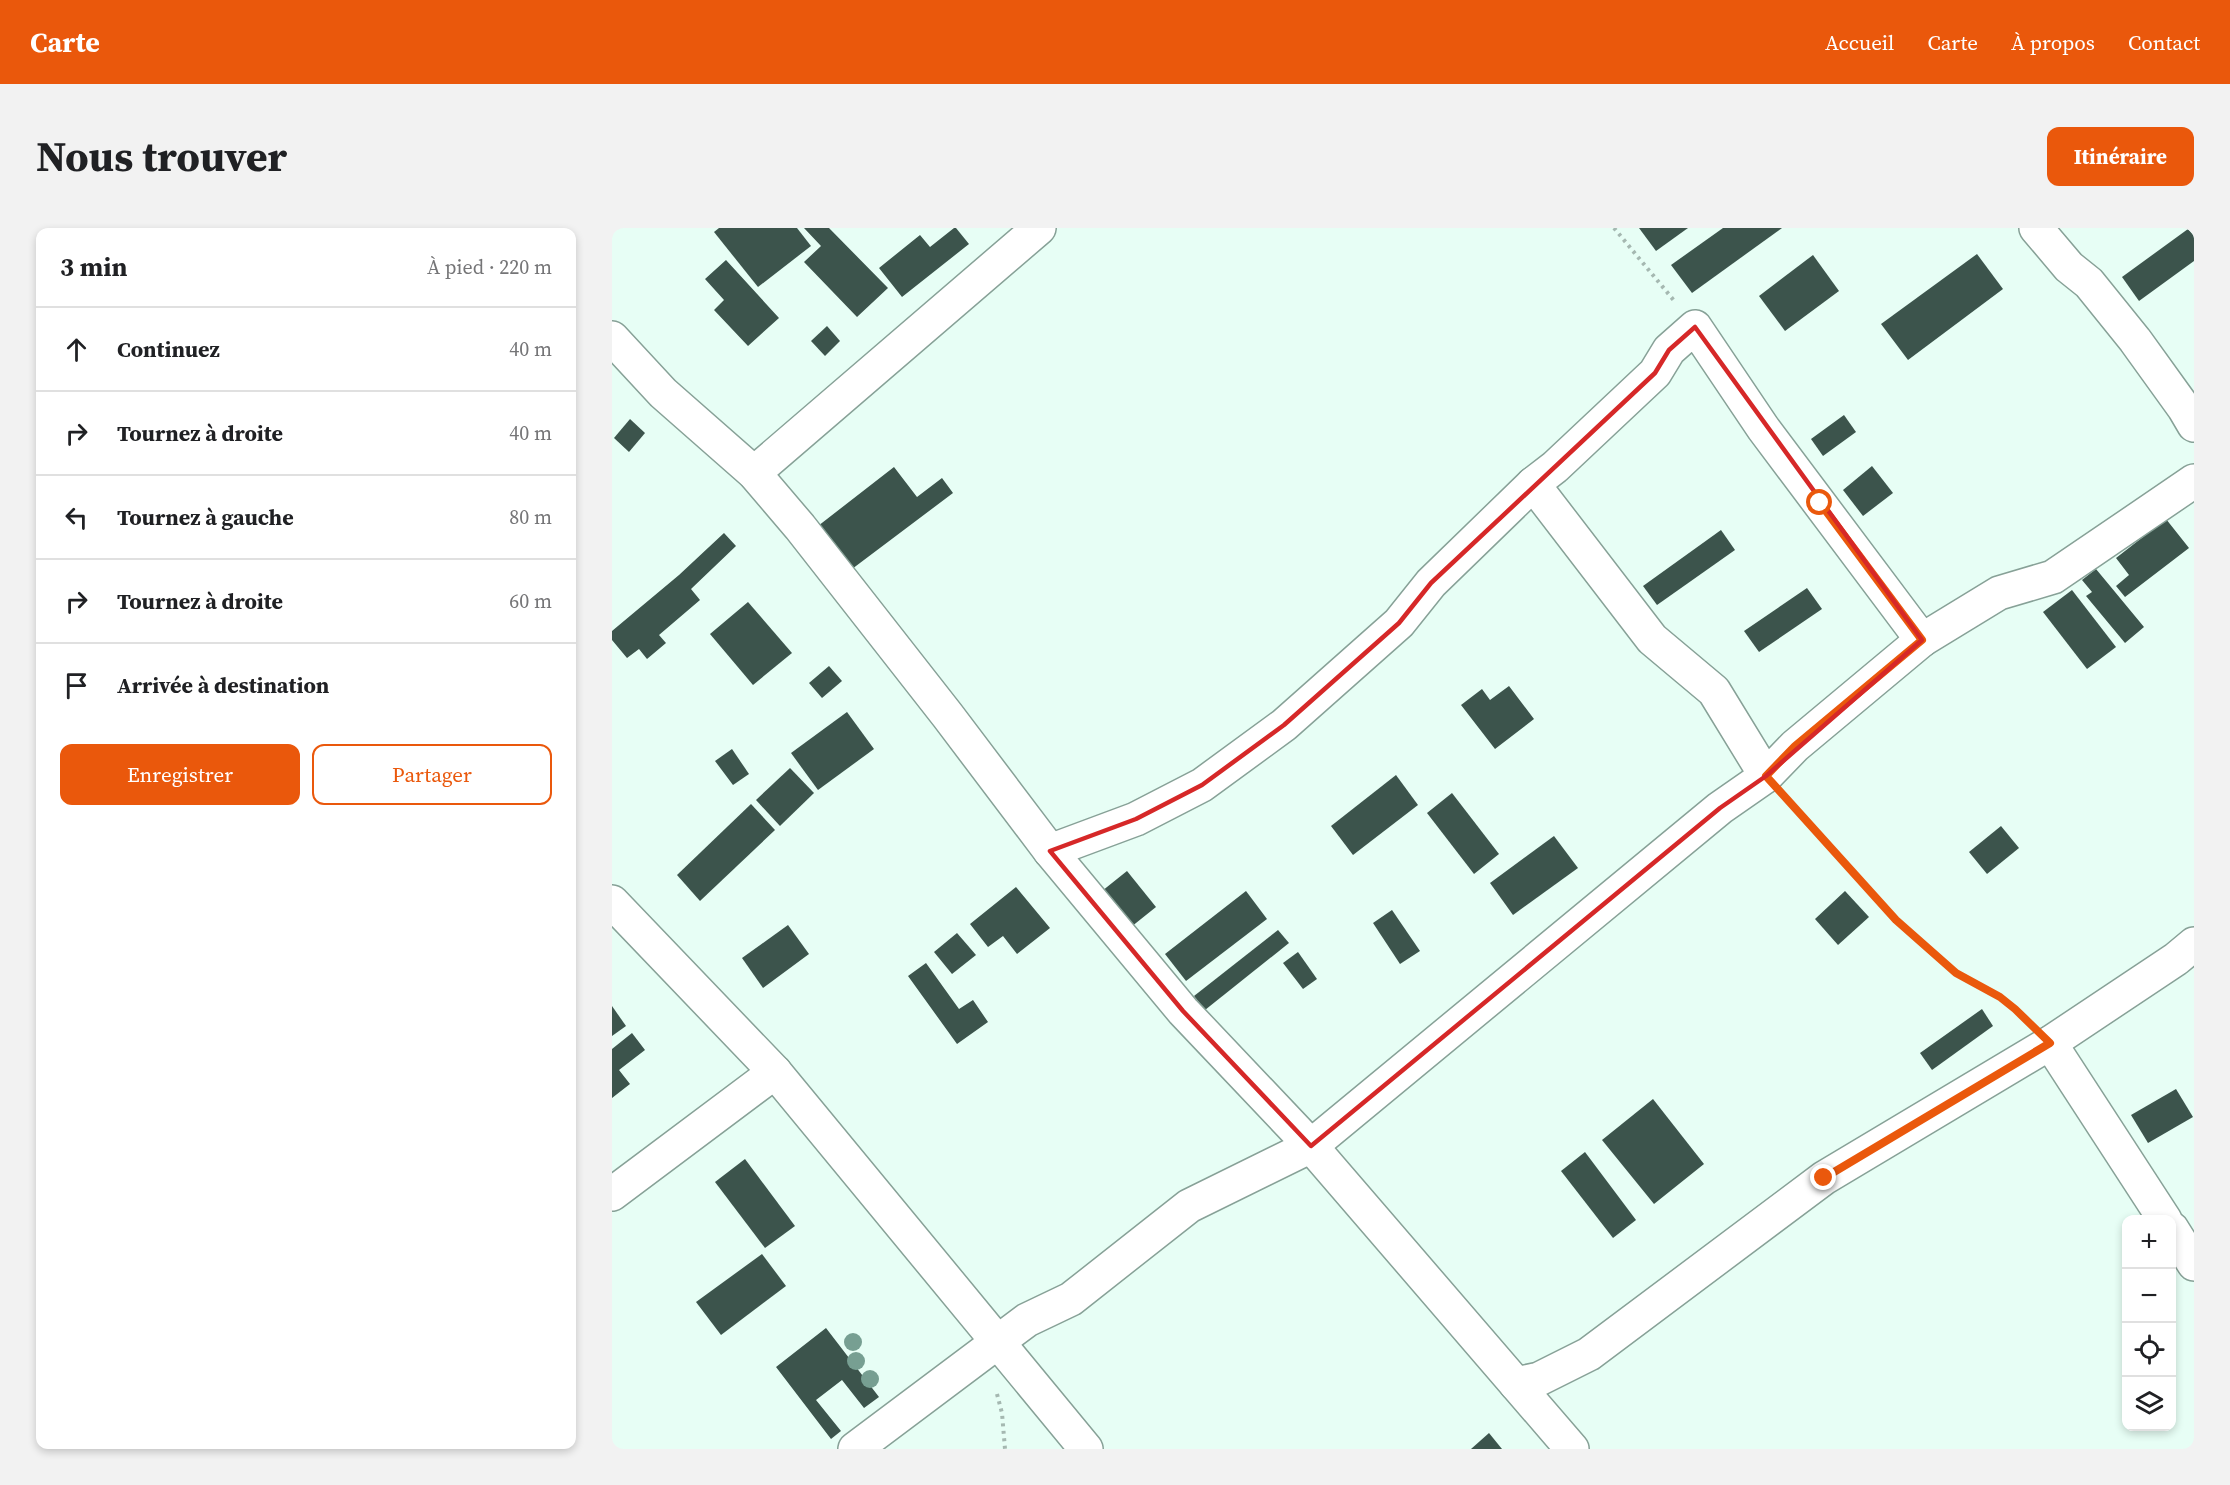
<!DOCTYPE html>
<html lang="fr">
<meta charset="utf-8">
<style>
:root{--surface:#fff;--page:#f2f2f2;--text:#202124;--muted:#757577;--line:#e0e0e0;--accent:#ea580c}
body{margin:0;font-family:"Source Serif 4",serif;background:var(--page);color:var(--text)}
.controls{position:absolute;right:18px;bottom:18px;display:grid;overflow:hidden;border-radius:12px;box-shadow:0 3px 9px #0003}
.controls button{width:54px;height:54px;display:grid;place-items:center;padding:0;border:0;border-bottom:2px solid var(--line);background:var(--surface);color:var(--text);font:30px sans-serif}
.stop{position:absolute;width:18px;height:18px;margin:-14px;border:4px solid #ea580c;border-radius:50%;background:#fff}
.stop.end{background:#ea580c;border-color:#fff;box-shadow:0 2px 6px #0008}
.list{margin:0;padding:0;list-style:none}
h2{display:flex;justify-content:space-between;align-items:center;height:78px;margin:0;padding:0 24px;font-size:26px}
h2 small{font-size:20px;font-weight:400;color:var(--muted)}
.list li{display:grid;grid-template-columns:39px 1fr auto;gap:18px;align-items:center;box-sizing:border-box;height:84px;padding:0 24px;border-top:2px solid var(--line)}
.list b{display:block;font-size:22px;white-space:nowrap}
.list em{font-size:20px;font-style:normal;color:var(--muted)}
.actions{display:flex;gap:12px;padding:18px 24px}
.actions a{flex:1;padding:14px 0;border:2px solid var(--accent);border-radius:12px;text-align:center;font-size:21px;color:var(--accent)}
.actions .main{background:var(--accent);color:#fff}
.icon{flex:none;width:33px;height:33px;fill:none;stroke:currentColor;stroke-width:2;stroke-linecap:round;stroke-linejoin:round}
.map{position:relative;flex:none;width:1582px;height:1221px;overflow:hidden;border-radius:12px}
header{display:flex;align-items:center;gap:36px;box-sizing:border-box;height:84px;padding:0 30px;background:var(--accent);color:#fff}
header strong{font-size:28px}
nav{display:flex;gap:33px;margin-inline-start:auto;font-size:21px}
.intro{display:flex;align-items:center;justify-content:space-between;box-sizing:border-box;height:144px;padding:0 36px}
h1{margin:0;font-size:42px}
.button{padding:15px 27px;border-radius:12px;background:var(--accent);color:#fff;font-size:21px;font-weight:700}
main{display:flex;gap:36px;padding:0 36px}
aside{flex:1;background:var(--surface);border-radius:12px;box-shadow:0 3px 9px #0003}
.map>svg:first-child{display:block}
.building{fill:#3c544c}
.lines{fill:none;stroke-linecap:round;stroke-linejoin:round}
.minor-casing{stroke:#87a197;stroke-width:36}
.path{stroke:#a5b8b1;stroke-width:4;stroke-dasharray:3 4.5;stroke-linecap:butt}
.minor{stroke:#fff;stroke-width:33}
.tree{fill:#779f92}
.route{stroke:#ea580c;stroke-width:8}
.marked{fill:none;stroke:#d62828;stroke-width:4.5;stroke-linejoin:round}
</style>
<header>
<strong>Carte</strong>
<nav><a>Accueil</a><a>Carte</a><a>À propos</a><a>Contact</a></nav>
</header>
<div class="intro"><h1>Nous trouver</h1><a class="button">Itinéraire</a></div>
<main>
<aside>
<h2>3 min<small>À pied · 220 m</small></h2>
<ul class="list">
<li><svg class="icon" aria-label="ahead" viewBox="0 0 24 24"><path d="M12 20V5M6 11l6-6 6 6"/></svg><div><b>Continuez</b></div><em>40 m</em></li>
<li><svg class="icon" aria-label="right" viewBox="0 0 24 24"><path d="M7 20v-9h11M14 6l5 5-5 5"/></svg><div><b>Tournez à droite</b></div><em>40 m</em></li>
<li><svg class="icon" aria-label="left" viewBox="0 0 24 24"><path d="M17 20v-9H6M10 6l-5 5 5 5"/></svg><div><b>Tournez à gauche</b></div><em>80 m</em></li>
<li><svg class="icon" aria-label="right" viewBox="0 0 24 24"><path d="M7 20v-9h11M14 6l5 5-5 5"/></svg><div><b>Tournez à droite</b></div><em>60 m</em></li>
<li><svg class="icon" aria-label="arrive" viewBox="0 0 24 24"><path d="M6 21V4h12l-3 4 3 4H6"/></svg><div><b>Arrivée à destination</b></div></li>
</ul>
<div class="actions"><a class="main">Enregistrer</a><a>Partager</a></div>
</aside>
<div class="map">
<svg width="1582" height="1221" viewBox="0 0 1582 1221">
<rect width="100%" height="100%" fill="#e7fef5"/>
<!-- building -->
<g class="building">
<path d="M107 0H185L199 18 146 59 102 4Z"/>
<path d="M192 0H217L276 60 245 89 192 34 209 18Z"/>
<path d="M342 0H344L357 16 290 69 267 40 308 7 318 19Z"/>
<path d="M1027 0H1076L1044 23Z"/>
<path d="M1111 0H1170L1080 65 1059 37Z"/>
<path d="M1576 1 1582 8V33L1527 73 1510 49Z"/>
<path d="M1365 26 1391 61 1296 132 1269 96Z"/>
<path d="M1201 27 1227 63 1173 103 1147 68Z"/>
<path d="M114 32 167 90 136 118 102 82 112 72 93 51Z"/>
<path d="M215 98 228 113 213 128 199 113Z"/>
<path d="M1232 187 1244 204 1211 228 1199 211Z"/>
<path d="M18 191 33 205 17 224 2 210Z"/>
<path d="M1260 238 1281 265 1251 288 1231 262Z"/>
<path d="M282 239 305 269 330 250 341 265 240 341 206 298Z"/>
<path d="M1554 291 1577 320 1513 369 1504 358 1517 347 1504 330Z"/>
<path d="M1109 302 1123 322 1045 377 1031 358Z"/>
<path d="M112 305 124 318 79 361 88 372 47 407 54 415 35 431 27 421 15 430 0 412V403L67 347Z"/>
<path d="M1484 341 1532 399 1513 415 1474 368 1480 364 1470 352Z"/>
<path d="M1195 360 1210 381 1147 424 1132 403Z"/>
<path d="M1460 362 1504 419 1475 441 1431 384Z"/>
<path d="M136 374 180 425 141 457 98 406Z"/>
<path d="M217 438 230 453 210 470 197 455Z"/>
<path d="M897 458 922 491 883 521 849 477 870 461 878 472Z"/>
<path d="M235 484 262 521 206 562 179 525Z"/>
<path d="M120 521 137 546 121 557 103 533Z"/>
<path d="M178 540 202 565 168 598 144 572Z"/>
<path d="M784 547 806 577 741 627 719 598Z"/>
<path d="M840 565 887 626 862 646 815 585Z"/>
<path d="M139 576 163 602 88 673 65 647Z"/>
<path d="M1389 598 1407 620 1375 646 1357 624Z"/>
<path d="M942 608 966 640 901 687 878 655Z"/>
<path d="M515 643 544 679 519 699 490 663Z"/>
<path d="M404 659 438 700 405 726 391 708 376 719 358 696Z"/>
<path d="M634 663 655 691 574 753 553 726Z"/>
<path d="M1233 663 1257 689 1226 717 1203 691Z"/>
<path d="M780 682 808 723 788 736 761 695Z"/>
<path d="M176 697 197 726 151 760 130 730Z"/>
<path d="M666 702 677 715 593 782 582 768Z"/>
<path d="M345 705 364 727 340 746 322 724Z"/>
<path d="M686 724 705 751 691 761 671 735Z"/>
<path d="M314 735 347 781 361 772 376 794 345 816 296 748Z"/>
<path d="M0 778 14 798 0 808Z"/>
<path d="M1370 781 1381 798 1320 842 1308 825Z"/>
<path d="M20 805 33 822 7 842 18 856 0 870V821Z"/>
<path d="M1564 861 1581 889 1536 915 1519 887Z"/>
<path d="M1041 871 1092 936 1042 976 990 912Z"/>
<path d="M973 924 1024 992 1001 1010 949 943Z"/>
<path d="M133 931 183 998 153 1020 103 954Z"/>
<path d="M150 1026 174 1058 109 1107 84 1074Z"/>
<path d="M214 1100 267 1169 252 1180 230 1152 204 1172 229 1203 219 1211 164 1139Z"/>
<path d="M877 1205 890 1221H859Z"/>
</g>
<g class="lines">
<!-- minor casing -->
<g class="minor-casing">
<g id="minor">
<path d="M1424 0 1457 39 1477 55 1523 112 1572 180 1582 197"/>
<path d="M0 110 51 165 142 245 188 299 336 488 438 623 571 783 699 918 960 1221"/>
<path d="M142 245 427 0"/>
<path d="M921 256 1040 411 1102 463 1154 548"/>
<path d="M438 623 524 591 590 557 672 497 787 395 819 355 921 256 943 239 1043 145 1057 122 1083 99 1151 200 1310 412"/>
<path d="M0 674 163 844 474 1221"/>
<path d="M1438 815 1553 992"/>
<path d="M0 966 163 844"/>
<path d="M1560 1001 1582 1036"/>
<path d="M904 1156 927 1151 977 1126 1212 950 1438 815 1564 731 1582 716"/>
<path d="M243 1221 415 1092 459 1071 577 978 699 918 1108 580 1154 548 1183 518 1310 412 1387 365 1441 349 1582 253"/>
</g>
</g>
<!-- path -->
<g class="path">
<path d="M1002 0 1064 75"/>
<path d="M1176 573 1284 692 1344 745 1388 769 1414 792"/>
<path d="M385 1166 390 1185 393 1221"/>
</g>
<!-- minor -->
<use href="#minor" class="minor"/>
</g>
<!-- trees -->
<g class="tree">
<circle cx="241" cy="1114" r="9"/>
<circle cx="244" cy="1133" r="9"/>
<circle cx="258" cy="1151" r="9"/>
</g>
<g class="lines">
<!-- route -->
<path class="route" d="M1208 275 1310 412 1183 518 1154 548 1284 692 1344 745 1388 769 1403 781 1438 815 1212 950"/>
</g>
<!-- marked area -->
<path class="marked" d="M1083 99 1310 412 1154 548 1108 580 699 918 571 783 438 623 524 591 590 557 672 497 787 395 819 355 1043 145 1057 122Z"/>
</svg>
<div class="controls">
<button>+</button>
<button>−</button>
<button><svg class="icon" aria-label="locate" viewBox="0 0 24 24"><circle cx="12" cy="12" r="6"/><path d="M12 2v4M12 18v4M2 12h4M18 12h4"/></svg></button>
<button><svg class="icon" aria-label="layers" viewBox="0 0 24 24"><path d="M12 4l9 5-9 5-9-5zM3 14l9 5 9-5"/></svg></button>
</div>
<div class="stop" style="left:1208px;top:275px"></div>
<div class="stop end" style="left:1212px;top:950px"></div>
</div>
</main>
